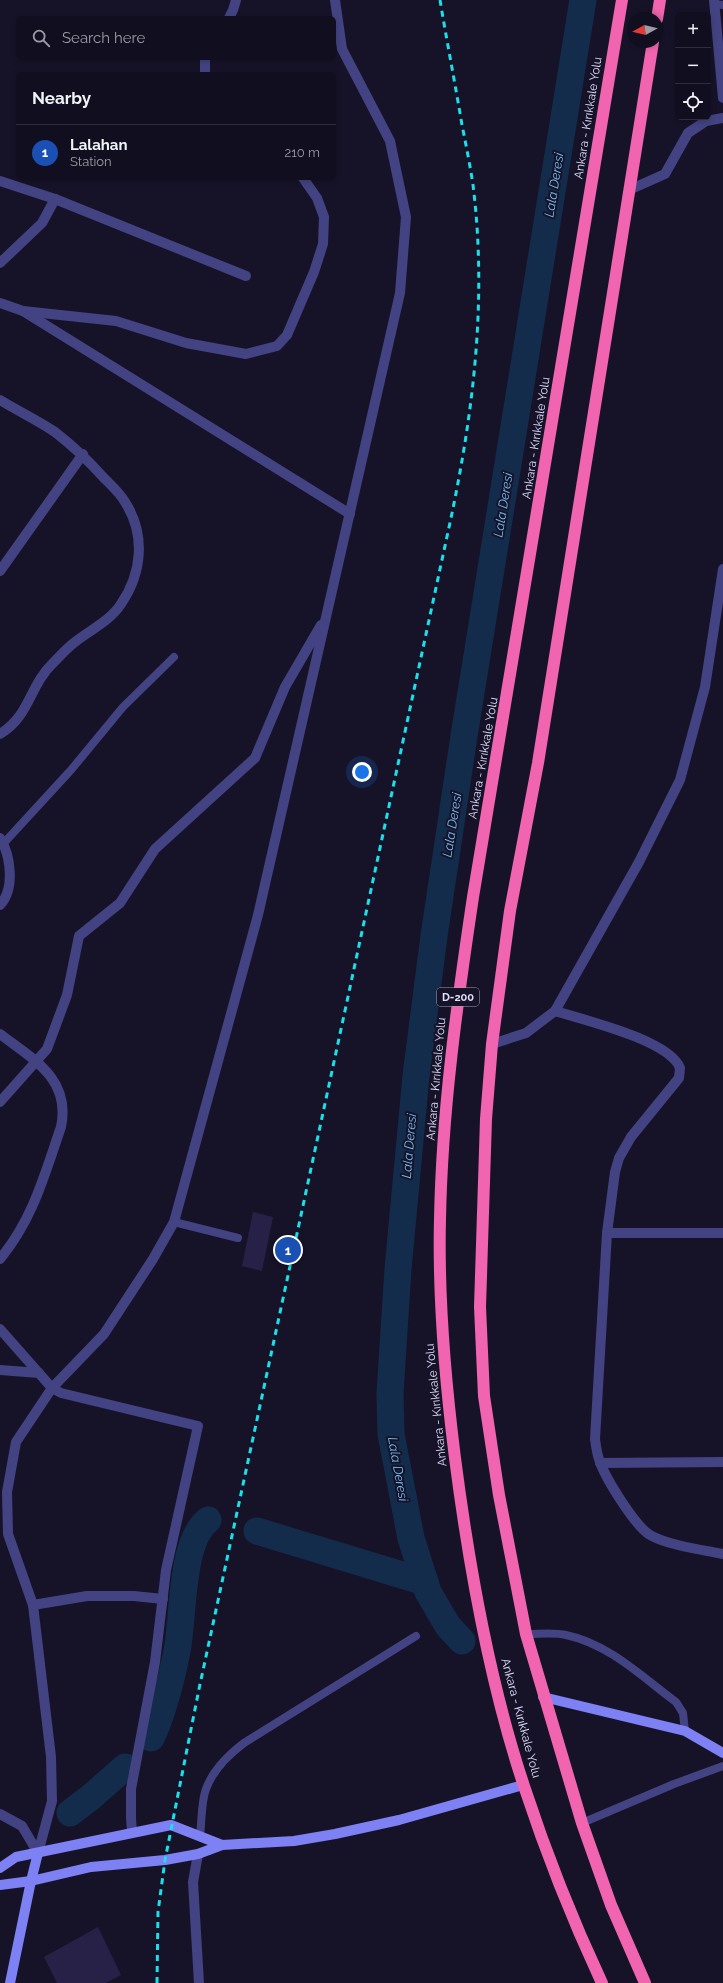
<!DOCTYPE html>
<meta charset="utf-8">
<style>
:root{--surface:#100e1f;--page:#1e1c2c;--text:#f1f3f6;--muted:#9c9ca4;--line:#302e3d;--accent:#1be0ea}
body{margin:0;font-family:Raleway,sans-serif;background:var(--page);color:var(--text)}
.controls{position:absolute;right:12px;top:12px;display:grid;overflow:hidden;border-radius:6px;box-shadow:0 2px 6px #0003}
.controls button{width:36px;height:36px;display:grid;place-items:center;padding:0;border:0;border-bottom:1px solid var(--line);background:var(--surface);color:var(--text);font:20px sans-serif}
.compass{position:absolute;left:627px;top:12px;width:36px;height:36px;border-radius:50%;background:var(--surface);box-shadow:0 2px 6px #0003;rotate:262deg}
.you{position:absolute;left:362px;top:772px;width:14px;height:14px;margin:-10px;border:3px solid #fff;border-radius:50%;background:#1a73e8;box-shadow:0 0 0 6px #1a73e833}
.badge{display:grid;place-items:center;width:26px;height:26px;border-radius:50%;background:var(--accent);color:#fff;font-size:13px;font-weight:700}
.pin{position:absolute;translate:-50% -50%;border:2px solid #fff;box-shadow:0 1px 4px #0006}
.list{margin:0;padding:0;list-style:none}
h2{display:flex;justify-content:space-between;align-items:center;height:52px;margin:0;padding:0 16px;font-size:17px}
h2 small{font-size:13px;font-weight:400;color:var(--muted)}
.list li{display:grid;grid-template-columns:26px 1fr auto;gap:12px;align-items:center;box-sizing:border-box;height:56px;padding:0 16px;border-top:1px solid var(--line)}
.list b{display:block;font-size:15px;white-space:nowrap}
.list p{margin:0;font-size:13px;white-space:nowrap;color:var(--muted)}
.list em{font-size:13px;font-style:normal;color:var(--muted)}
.icon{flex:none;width:22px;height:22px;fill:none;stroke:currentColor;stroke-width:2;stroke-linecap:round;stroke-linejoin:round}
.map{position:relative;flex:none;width:723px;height:1983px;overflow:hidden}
.search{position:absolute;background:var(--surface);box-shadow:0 2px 6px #0003;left:16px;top:16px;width:320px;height:44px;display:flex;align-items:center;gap:10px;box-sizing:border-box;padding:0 14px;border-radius:6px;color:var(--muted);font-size:15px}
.panel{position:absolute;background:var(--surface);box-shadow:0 2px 6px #0003;left:16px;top:72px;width:320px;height:108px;border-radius:6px}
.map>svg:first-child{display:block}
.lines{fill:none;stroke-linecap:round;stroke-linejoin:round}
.river{stroke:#142c4c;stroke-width:27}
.building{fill:#272148}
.lane{stroke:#434383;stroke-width:8}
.street{stroke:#434383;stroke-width:10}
.secondary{stroke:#7e81f3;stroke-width:10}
.highway{stroke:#f164af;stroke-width:12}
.rail{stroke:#1be0ea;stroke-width:3;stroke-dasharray:6 5;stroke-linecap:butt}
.labels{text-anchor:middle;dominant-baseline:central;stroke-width:4;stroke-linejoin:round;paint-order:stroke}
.shield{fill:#161329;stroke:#a3a1bd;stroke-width:1}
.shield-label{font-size:11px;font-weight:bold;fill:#e0defc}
.street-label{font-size:12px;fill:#e0defc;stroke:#161329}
.water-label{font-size:13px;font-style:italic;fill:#75bff3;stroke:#161329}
</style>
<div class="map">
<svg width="723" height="1983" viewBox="0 0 723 1983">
<rect width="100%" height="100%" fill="#161329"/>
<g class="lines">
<!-- river -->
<g class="river">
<path d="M257 1531 425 1582"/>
<path d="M462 1641 448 1626 428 1592 411 1538 391 1434 390 1393 398 1269 416 1076 434 936 464 736 583 0"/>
<path d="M151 1738C164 1711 171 1681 177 1651 184 1616 180 1542 208 1520"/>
<path d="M70 1813 91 1797 125 1767"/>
</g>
</g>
<!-- building -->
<g class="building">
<path d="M253 1212 273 1217 262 1271 242 1266Z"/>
<path d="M98 1927 121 1975 106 1983H57L44 1957Z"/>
</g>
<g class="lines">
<!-- lane -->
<g class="lane">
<path d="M714 4 723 5"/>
<path d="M3 844 71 770 123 707 174 657"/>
<path d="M174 1222 238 1238"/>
<path d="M526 1634C539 1634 554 1632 566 1635 609 1644 642 1677 676 1702L683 1713 685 1731"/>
<path d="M582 1823 674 1784 723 1766"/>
<path d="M200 1835C202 1821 201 1802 206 1789 213 1770 228 1755 244 1743L416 1636"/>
</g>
<!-- street -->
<g class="street">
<path d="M714 0 723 98"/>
<path d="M229 18 233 10 236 0"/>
<path d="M205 74V58"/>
<path d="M0 181 55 199 246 276"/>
<path d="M629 190 665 174 688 133 706 121 723 118"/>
<path d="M0 263 42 223 55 199"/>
<path d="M0 303 23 311 350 514"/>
<path d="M23 311 116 321 186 343 246 354 277 346 287 335 314 272 323 244 324 217 317 198 303 178"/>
<path d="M0 400C18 411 37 420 55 432 73 446 88 460 103 477 111 485 120 493 125 502 146 535 142 573 121 604 110 621 90 630 75 642 67 648 60 656 53 663 29 686 30 716 0 734"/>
<path d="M0 571 83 454"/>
<path d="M0 838C11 856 15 889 0 905"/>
<path d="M555 1011C584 1020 669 1040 680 1068L679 1078 631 1137 619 1158 615 1172 607 1233 595 1439C596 1447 597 1455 600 1462 606 1479 635 1526 650 1535 667 1545 703 1550 723 1554"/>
<path d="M0 1034C34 1060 71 1079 61 1127 44 1176 33 1219 0 1259"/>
<path d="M492 1044 526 1033 555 1011 639 862 680 780 705 687 723 569"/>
<path d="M0 1102 47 1049 67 995 79 936 120 903 155 849 255 758 285 687 321 625"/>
<path d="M607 1233H723"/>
<path d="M0 1329 52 1388 61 1393 198 1426 166 1570 155 1662 131 1789V1818L132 1832"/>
<path d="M0 1370 39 1373"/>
<path d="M600 1463 723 1462"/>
<path d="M33 1605 87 1596H134L163 1599"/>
<path d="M0 1814 22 1826 38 1853"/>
<path d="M38 1853 52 1801 51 1757 33 1605 8 1534 7 1492 16 1442 52 1388 104 1334 153 1259 174 1222 258 915 400 293 406 217 390 141 342 49 335 0"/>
<path d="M198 1854 193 1882 199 1983"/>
</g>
<!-- secondary -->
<g class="secondary">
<path d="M543 1697 685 1731 723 1753"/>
<path d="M0 1868 16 1857 171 1825 222 1845"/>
<path d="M0 1885 31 1881 91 1867 165 1860 198 1854 222 1845 294 1841 335 1834 399 1820 523 1785"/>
<path d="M10 1983 31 1881 38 1853"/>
</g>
<!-- highway -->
<g class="highway">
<path d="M657 19 660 0"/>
<path d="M602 1983C572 1919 546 1853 524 1786 489 1681 469 1567 455 1458 445 1379 438 1298 440 1219 442 1110 457 1004 473 897L622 0"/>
<path d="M645 1983 611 1905 582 1823 526 1634 499 1495 484 1396 480 1307 486 1119 492 1044 510 911 538 763 653 42"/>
</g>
<!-- rail -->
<path class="rail" d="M157 1983 158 1912 165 1860 199 1689 451 518C474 408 487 297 473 185 470 165 466 145 462 125 455 83 447 42 440 0"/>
</g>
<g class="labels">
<!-- shield labels -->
<rect class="shield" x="437" y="988" width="42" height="18" rx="3"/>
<g class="shield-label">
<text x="458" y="997">D-200</text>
</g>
<!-- street labels -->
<g class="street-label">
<text transform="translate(588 118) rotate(-81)">Ankara - Kırıkkale Yolu</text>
<text transform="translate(536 438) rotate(-81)">Ankara - Kırıkkale Yolu</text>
<text transform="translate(483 758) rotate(-80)">Ankara - Kırıkkale Yolu</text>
<text transform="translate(436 1079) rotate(-85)">Ankara - Kırıkkale Yolu</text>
<text transform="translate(436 1405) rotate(-96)">Ankara - Kırıkkale Yolu</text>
<text transform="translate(521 1718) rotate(75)">Ankara - Kırıkkale Yolu</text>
</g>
<!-- water labels -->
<g class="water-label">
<text transform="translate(554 185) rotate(-81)">Lala Deresi</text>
<text transform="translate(503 505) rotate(-81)">Lala Deresi</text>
<text transform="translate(452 825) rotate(-81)">Lala Deresi</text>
<text transform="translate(409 1146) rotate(-85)">Lala Deresi</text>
<text transform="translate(398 1469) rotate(80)">Lala Deresi</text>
</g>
</g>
</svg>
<div class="controls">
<button>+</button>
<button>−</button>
<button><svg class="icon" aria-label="locate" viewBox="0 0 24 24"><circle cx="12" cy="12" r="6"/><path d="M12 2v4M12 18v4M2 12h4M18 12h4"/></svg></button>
</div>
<svg class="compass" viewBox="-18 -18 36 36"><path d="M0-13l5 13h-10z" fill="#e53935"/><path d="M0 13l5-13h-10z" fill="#9c9ca4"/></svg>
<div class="you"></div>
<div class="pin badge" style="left:288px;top:1250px;background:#1a4fb4">1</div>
<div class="search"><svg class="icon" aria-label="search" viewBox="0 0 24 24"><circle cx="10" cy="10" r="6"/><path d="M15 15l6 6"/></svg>Search here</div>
<section class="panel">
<h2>Nearby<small></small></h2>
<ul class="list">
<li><span class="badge" style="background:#1a4fb4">1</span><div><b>Lalahan</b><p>Station</p></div><em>210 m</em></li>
</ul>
</section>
</div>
